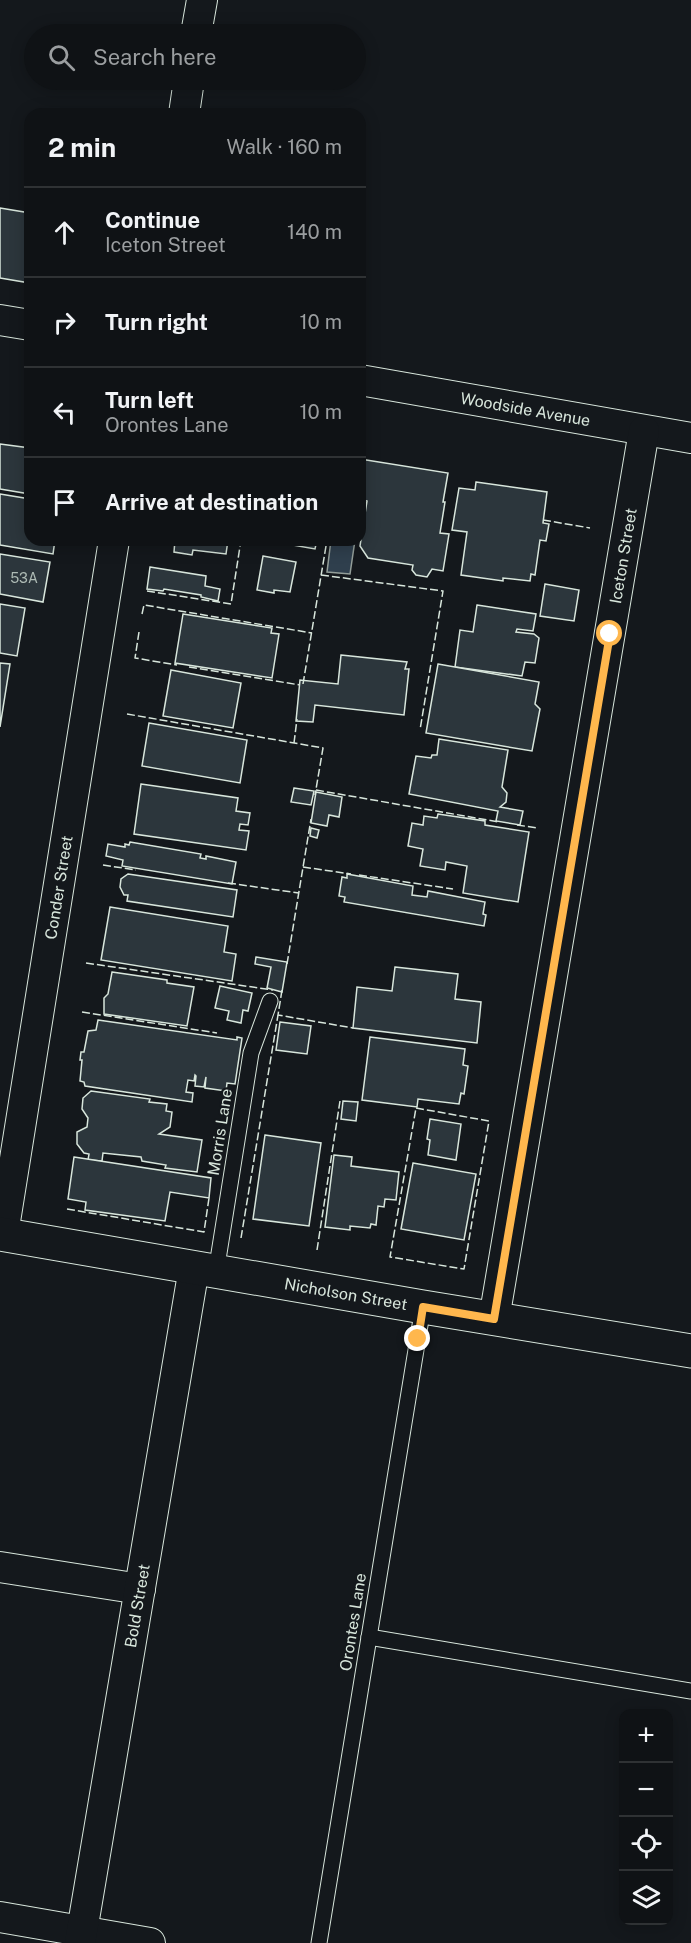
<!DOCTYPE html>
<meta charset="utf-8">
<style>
:root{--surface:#0f1215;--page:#1d2022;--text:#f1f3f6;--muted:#9b9ea0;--line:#2f3234}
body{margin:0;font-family:"Public Sans",sans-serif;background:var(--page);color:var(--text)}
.controls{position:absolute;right:18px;bottom:18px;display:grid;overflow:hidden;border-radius:12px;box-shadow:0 3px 15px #0003}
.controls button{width:54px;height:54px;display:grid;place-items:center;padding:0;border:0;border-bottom:2px solid var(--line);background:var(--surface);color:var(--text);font:30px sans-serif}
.stop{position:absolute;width:18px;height:18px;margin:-14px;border:4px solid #ffb74d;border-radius:50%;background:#fff}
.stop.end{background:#ffb74d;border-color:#fff;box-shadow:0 2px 6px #0008}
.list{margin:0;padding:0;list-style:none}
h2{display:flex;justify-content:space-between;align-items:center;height:78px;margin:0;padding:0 24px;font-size:26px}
h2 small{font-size:20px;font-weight:400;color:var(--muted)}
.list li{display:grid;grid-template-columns:39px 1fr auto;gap:18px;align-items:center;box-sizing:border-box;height:90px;padding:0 24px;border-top:2px solid var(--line)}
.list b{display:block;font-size:22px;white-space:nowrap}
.list p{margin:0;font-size:20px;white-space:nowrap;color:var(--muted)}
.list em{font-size:20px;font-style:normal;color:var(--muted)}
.icon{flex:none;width:33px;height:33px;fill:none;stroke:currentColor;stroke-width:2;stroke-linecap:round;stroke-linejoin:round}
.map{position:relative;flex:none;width:691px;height:1943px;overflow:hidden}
.search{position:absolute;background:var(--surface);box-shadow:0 3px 15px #0003;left:24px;top:24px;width:342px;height:66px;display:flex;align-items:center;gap:15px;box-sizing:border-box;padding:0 21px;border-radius:33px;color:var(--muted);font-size:22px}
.panel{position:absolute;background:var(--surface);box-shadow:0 3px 15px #0003;left:24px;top:108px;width:342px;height:438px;border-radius:18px}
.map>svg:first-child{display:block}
.water{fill:#2f3f4d;stroke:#939e99;stroke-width:1.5}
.building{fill:#2c363c;stroke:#d8e6dc;stroke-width:1.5}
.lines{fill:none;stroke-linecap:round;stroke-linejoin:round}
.service-casing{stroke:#d8e6dc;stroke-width:17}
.minor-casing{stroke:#d8e6dc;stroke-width:32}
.tertiary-casing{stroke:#d8e6dc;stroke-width:35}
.service{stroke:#14181c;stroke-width:15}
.minor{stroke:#14181c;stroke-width:30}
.tertiary{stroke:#14181c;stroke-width:33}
.fence{stroke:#d8e6dc;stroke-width:1.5;stroke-dasharray:8 3;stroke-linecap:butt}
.route{stroke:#ffb74d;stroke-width:8}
.labels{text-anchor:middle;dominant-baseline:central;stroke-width:4.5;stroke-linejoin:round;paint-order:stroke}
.number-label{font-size:14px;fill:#adbab4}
.street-label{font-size:16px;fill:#d8e6dc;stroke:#14181c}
</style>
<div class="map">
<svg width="691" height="1943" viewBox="0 0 691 1943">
<rect width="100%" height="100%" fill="#14181c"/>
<!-- water -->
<path class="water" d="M331 540H355L350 574 327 572Z"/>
<!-- building -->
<g class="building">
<path d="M0 208 30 213V283L0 278Z"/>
<path d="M0 444 30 448V494L0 489Z"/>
<path d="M360 459 448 473 443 502H445L440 533 449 534 443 571 432 569 427 577 416 575 412 570 413 565 368 558 360 546 367 501 360 499Z"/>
<path d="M476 482 547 492 543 523 549 524 546 541 540 540 535 575 531 574 530 581 503 578V581L461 575 467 532 452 530 459 488 475 490Z"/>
<path d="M0 494 30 499V540H55L53 554 0 545Z"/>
<path d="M175 540H228L226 554 193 550 192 555 174 552Z"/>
<path d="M264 540H317L315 549Z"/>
<path d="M0 554 50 562 43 602 0 594Z"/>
<path d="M263 556 296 562 290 592 274 590V593L257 590Z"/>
<path d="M150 567 206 576 205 586 220 589 218 601 201 597V595L164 589 163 591 147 589Z"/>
<path d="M545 584 579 590 574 621 540 616Z"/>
<path d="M0 604 25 608 17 656 0 653Z"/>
<path d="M477 605 536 614 533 631 517 629 516 632 534 634 539 638 535 663 525 662 522 676 455 667 460 630 473 632Z"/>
<path d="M183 614 272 628 271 633 279 634 272 678 175 663Z"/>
<path d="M341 655 407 662 405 669H409L404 715 315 705 313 722 296 721 300 680 338 684Z"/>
<path d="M0 663 10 664 0 727Z"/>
<path d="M438 664 539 682 535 704 540 709 532 751 426 733Z"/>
<path d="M171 670 241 683 233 728 163 716Z"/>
<path d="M149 723 247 740 240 783 142 766Z"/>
<path d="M439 739 508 750 502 787 507 793 506 802 500 807 523 811 520 825 496 821 498 811 409 794 416 756 431 758 432 755H437Z"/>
<path d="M141 784 238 798 236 811 250 813 248 825 240 824 239 830 249 831 246 850 134 834Z"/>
<path d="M294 788 314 791 311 805 291 802Z"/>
<path d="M316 792 342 797 339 817 329 815 327 826 311 823Z"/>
<path d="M438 814 485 821V825L529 832 518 902 463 893 467 866 446 862 445 870 420 866 423 849 408 846 412 823 423 825 424 816 437 818Z"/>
<path d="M311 828 319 830 317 838 310 836Z"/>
<path d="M130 842 201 854 200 858 206 859V856L236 862 232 884 122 866 123 860 106 856 108 844 125 847V844L129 845Z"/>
<path d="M128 874 237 890 233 917 127 901 128 895H124L120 887 121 879Z"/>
<path d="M347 874 413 886 412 895 427 897 428 891 485 902 483 914 486 915 484 926 344 902 345 897 339 896 342 877 347 878Z"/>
<path d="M110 907 228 926 224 952 236 954 232 981 101 960Z"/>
<path d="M256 957 287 962 282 992 267 988 271 967 255 964Z"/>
<path d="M395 967 458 974 455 999 481 1002 477 1043 353 1028 357 987 392 991Z"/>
<path d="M112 972 167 980V983L194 987 187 1026 104 1014V998L108 994Z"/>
<path d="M220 986 252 993 248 1011 243 1010 241 1023 227 1020 229 1011 215 1008Z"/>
<path d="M98 1020 237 1040V1037L242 1038 235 1084 227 1083 226 1091 205 1088 206 1077 204 1087 195 1086 196 1076 195 1075 194 1081 188 1080 186 1092 193 1093 192 1102 85 1086 84 1082 80 1081 82 1060H80L81 1052H84L88 1031 96 1030Z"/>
<path d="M280 1022 311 1026 307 1054 276 1050Z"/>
<path d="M370 1037 465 1049 463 1065 468 1066 464 1094 461 1093 459 1104 418 1099 417 1107 362 1100Z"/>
<path d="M91 1091 150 1099 149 1102 167 1104 166 1111 172 1112 170 1127 159 1134 202 1140 197 1172 165 1168 166 1165 142 1161 141 1157 103 1153 102 1161 88 1160 89 1154 84 1153 77 1144V1132L87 1127 88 1118 82 1109 83 1098Z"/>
<path d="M343 1101 358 1102 356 1121 341 1119Z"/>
<path d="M430 1119 461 1124 456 1160 428 1155 430 1140 427 1139Z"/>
<path d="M265 1135 321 1143 309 1226 253 1219Z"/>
<path d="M334 1155 352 1157 351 1166 399 1172 396 1200 385 1199 384 1207 378 1206 376 1225 371 1224 370 1228 350 1226V1230L325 1227Z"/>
<path d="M74 1157 211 1178 209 1198 170 1192 165 1221 85 1210 86 1202 68 1199Z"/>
<path d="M413 1163 476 1174 464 1240 401 1229Z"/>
</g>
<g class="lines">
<!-- service casing -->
<g class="service-casing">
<g id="service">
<path d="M216 1272 251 1053 270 1001"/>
<path d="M369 1637 691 1691"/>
<path d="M319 1943 423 1307"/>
</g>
</g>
<!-- minor casing -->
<g class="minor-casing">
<g id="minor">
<path d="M196 34 202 0"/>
<path d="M184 114 189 80"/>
<path d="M0 320 30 325"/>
<path id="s1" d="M360 380 691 438"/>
<path id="s2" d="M3 1234 114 540"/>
<path id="s3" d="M494 1319 644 431"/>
<path d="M0 1567 140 1589"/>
<path d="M0 1917 150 1943"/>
<path id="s4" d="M80 1943 194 1268"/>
</g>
</g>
<!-- tertiary casing -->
<g class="tertiary-casing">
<g id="tertiary">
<path id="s5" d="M0 1234 423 1307 691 1351"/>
</g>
</g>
<!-- service -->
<use href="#service" class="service"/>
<!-- minor -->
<use href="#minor" class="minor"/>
<!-- tertiary -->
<use href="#tertiary" class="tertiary"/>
<!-- fence -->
<g class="fence">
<path d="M543 520 590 528"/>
<path d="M321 575 443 591 420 730"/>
<path d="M147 591 231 604 241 540"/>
<path d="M142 614 144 605 312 633"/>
<path d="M139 632 135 658 177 665"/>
<path d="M189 667 300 685"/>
<path d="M303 684 327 540"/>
<path d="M127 714 323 748 315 795"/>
<path d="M294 743 297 719"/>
<path d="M316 790 499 822"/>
<path d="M517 825 538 828"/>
<path d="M103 865 136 870"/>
<path d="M303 867 351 874"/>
<path d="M359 875 453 889"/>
<path d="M228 883 299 893"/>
<path d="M86 963 273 990"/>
<path d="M287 964 311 819"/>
<path d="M282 990 278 1015 353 1028"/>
<path d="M82 1012 217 1033"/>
<path d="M416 1108 489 1121 464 1269 390 1257Z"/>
<path d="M67 1209 204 1232 209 1198"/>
<path d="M241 1238 278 1015"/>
<path d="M317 1250 340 1101"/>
</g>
</g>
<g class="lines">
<!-- route -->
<path class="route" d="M418 1339 423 1307 494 1319 610 634"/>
</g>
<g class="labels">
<!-- number labels -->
<g class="number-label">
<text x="24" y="578">53A</text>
</g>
<!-- street labels -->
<g class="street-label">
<text stroke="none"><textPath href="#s1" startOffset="168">Woodside Avenue</textPath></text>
<text stroke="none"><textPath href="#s3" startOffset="774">Iceton Street</textPath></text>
<text stroke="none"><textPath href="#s2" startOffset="351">Conder Street</textPath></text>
<text transform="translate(220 1132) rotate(-81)">Morris Lane</text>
<text stroke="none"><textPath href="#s5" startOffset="351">Nicholson Street</textPath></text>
<text stroke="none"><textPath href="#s4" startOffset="342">Bold Street</textPath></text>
<text transform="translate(353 1622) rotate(-81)">Orontes Lane</text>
</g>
</g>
</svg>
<div class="controls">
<button>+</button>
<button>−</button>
<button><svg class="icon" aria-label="locate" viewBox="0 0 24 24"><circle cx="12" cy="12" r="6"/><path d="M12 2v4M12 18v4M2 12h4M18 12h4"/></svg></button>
<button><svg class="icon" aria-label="layers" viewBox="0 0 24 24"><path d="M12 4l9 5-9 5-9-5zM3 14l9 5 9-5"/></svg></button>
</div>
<div class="stop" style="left:610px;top:634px"></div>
<div class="stop end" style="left:418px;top:1339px"></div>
<div class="search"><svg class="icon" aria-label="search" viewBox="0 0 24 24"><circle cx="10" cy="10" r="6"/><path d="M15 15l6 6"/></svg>Search here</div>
<section class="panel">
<h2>2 min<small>Walk · 160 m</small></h2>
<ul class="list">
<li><svg class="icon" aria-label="ahead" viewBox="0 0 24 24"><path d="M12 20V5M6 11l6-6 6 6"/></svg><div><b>Continue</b><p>Iceton Street</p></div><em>140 m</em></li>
<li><svg class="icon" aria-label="right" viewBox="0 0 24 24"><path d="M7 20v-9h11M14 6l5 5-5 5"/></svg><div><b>Turn right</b></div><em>10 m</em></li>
<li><svg class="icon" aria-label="left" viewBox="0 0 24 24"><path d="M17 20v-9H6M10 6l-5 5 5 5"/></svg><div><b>Turn left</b><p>Orontes Lane</p></div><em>10 m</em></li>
<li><svg class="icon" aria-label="arrive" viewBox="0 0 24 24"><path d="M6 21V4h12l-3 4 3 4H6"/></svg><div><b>Arrive at destination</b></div></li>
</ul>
</section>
</div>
